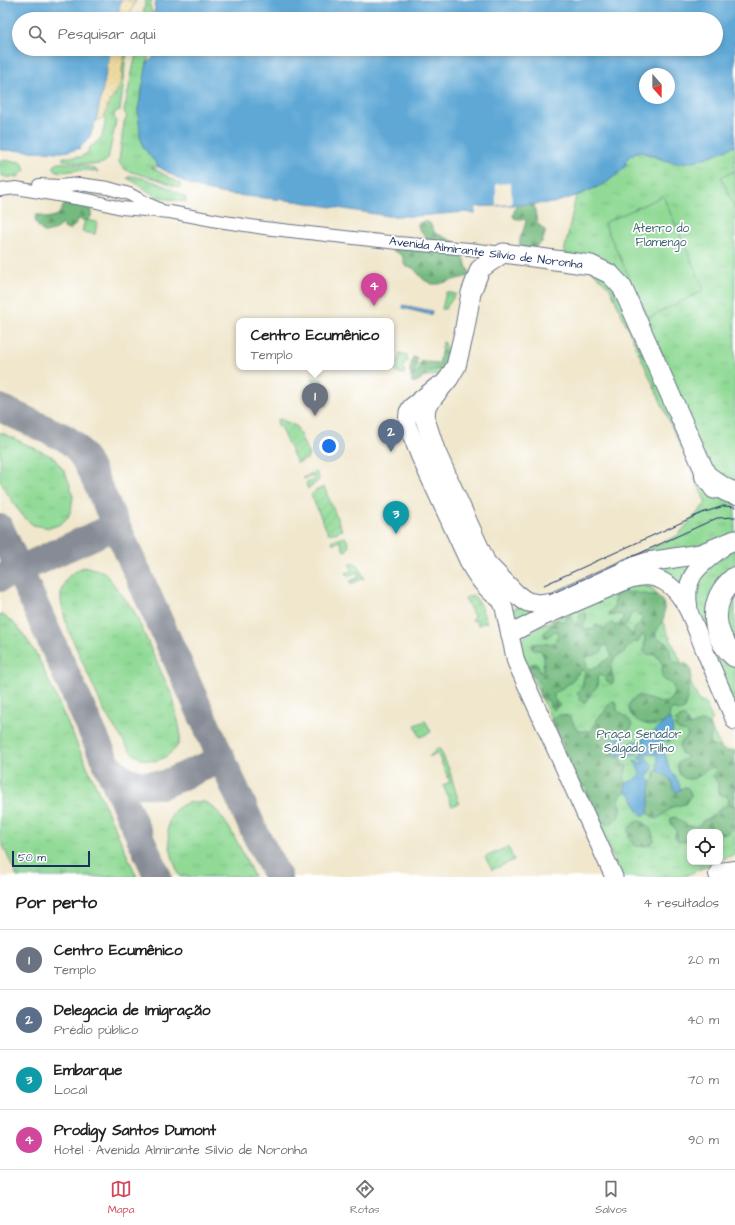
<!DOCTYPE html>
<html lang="pt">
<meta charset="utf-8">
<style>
:root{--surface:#fff;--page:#f2f2f2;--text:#202124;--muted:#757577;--line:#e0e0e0;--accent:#d1495b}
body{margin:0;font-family:"Architects Daughter",sans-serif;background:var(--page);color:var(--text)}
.controls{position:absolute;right:12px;bottom:12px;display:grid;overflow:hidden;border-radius:8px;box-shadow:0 2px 6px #0003}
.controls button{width:36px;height:36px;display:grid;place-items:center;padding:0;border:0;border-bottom:1px solid var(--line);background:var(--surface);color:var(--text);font:20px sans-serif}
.compass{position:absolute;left:639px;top:68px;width:36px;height:36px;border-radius:50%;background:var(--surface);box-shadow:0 2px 6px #0003;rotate:159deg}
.scale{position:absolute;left:12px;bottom:10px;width:78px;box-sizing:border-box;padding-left:4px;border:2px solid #1b2f5e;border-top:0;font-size:11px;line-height:14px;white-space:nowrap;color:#1b2f5e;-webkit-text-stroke:3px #fff;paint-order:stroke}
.you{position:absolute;left:329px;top:446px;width:14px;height:14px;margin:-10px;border:3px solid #fff;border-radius:50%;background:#1a73e8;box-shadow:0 0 0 6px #1a73e833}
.badge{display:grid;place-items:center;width:26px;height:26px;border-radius:50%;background:var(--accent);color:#fff;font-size:13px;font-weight:700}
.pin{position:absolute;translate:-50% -33px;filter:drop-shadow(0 1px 2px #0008)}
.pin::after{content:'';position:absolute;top:21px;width:14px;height:12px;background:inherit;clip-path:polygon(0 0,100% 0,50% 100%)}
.popup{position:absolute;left:236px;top:318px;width:158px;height:52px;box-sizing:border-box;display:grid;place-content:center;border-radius:8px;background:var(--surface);filter:drop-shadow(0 1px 3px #0005);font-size:13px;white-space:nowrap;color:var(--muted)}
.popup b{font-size:15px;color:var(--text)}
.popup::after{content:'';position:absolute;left:50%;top:100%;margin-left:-8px;border:8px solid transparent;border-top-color:var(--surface)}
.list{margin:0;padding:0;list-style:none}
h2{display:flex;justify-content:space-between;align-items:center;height:52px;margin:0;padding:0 16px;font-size:17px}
h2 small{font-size:13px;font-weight:400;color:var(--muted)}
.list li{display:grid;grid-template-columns:26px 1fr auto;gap:12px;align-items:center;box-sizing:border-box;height:60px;padding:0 16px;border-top:1px solid var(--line)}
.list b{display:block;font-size:15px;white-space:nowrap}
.list p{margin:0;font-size:13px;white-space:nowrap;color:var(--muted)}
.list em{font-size:13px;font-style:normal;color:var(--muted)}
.icon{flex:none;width:22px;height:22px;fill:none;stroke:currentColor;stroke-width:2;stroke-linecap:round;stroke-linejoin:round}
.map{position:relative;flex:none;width:735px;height:877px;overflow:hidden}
.search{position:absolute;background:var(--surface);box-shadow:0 2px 6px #0003;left:12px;right:12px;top:12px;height:44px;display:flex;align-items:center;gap:10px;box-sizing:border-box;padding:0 14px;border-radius:22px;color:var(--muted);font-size:15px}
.sheet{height:292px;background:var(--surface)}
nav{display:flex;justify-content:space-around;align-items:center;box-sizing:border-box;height:56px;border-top:1px solid var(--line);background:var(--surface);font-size:11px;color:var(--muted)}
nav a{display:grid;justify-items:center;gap:2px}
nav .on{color:var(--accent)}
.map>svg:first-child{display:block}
.grass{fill:url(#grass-tufts);stroke:#56847a}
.forest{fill:url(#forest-firs);stroke:#48746e;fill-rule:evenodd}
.sand{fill:url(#sand-dots);stroke:#84847e}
.garden{fill:url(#garden-furrows);stroke:#56847a}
.pitch{fill:#91da96;stroke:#56847a}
.water{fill:#5fa8d6;stroke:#3d6c9a;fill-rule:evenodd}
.pier{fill:#f0e7cc}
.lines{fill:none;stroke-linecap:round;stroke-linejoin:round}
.taxiway{stroke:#868b95;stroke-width:28}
.street-casing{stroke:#666f84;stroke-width:14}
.secondary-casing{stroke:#666f84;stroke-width:19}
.primary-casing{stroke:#666f84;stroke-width:21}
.highway-casing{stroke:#666f84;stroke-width:24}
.street{stroke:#fff;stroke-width:12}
.secondary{stroke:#fff;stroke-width:17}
.primary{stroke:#fff;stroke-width:19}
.highway{stroke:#fff;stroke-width:22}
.tram{stroke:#1b2f5e;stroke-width:1}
.labels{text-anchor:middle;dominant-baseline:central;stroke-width:3.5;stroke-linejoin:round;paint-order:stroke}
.park-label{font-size:12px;fill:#3e626f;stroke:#fff}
.street-label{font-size:12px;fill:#1b2f5e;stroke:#fff}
</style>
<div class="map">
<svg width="735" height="877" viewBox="0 0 735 877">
<defs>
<pattern id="grass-tufts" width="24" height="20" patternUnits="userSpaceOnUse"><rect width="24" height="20" fill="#91da96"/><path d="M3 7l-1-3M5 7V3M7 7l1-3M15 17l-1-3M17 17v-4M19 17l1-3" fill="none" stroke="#7cbb84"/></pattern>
<pattern id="forest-firs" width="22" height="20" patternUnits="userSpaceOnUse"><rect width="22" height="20" fill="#74ba7f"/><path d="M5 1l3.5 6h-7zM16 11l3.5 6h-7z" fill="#5e986b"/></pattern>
<pattern id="sand-dots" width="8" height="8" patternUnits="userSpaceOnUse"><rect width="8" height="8" fill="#eeda9e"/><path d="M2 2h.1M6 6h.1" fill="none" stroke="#ccbb8a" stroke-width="1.8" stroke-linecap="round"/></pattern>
<pattern id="garden-furrows" width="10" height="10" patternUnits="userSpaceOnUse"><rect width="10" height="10" fill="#91da96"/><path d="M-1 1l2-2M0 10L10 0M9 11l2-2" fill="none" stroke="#7cbb84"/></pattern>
</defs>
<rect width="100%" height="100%" fill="#fff"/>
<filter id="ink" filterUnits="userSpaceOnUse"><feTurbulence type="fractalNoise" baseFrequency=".025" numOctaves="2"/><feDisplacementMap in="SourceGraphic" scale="8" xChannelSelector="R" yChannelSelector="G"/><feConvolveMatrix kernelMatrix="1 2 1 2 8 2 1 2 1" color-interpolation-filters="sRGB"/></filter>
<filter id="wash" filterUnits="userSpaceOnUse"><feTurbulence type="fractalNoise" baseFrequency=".012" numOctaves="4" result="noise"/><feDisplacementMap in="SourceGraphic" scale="16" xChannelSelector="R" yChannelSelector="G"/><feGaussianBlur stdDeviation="0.9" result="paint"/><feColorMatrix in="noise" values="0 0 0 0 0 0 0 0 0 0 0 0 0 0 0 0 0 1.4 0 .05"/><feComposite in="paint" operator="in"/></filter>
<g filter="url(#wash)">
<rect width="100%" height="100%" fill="#f0e7cc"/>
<!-- grass -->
<g class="grass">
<path d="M146 0H152L150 6 154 19H142Z"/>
<path d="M126 49H129C124 60 125 69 124 81 123 91 121 100 120 110L115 112 114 117 116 121 108 159C100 170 75 161 63 160V157H82L83 155 87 154 89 148 98 141 102 136 105 124V115L108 105 119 88 122 79V67Z"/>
<path d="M137 49H150L138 110 147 152 159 167H151L181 184 179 188 160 180 128 171 121 166 119 161 124 122 127 117 124 111Z"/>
<path d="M735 146V711L681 581 680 584 661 574 516 624 511 610 547 596 677 536 706 503 610 288 591 270 564 253 576 196C595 189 614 180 626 164L624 162 630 155 638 151 664 160 693 161Z"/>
<path d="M0 160 22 162 25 170 18 177H7L0 175Z"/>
<path d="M58 163C68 162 92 165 98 172 93 171 88 170 82 170 73 169 62 175 54 169V166Z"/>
<path d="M132 176C150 179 169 187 185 197L186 202 157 197 133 181 127 178Z"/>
<path d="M85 220 97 222 95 234 82 232Z"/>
<path d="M446 292 456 294 445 309H442Z"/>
<path d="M443 342 445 343C448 353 449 369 439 375 435 376 430 375 426 376 421 378 418 383 412 382L410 370 413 357 417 358 416 364 420 365 421 361 439 364Z"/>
<path d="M400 353 407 355 406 358 408 359 407 362H405L403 369 405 370 404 374 396 372Z"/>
<path d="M312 378 324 380 318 384 327 404 322 406 321 403 323 402Z"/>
<path d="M0 432 53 457 65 472 70 485 73 497 71 510 68 517 61 524 50 528 33 525 22 515 5 490 0 481Z"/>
<path d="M314 472 317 473 319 479C317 484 311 484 308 489L306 483 314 480 313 476 304 479 303 478Z"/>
<path d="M352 562 358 565 364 578 351 584 350 581 359 577 357 572 348 576 346 573 352 570 350 565Z"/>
<path d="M88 567 104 572 133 609 173 698 180 730V738L178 745 174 750 164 758 155 761 141 759 133 754 128 748 105 713 67 627 61 601V594L63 588 66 580 70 575 81 568Z"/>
<path d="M628 584 647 585 652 588 656 595 659 614 699 701 705 703 712 718 709 724 735 774V854L720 860V832H690V862H716L682 877H622L522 654C520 647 521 641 525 634Z"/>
<path d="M0 614C17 621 27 640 37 655L137 877H17L0 839Z"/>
<path d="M439 747 449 769 459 803 452 806 443 785 450 782 439 757 437 753 429 757Z"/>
<path d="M192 802C197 802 203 801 207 803 225 812 246 859 254 877H180C173 863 164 832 170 818 174 808 183 804 192 802Z"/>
</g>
<!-- forest -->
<g class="forest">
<path d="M68 204 90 205 91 213V217L86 221 77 219 75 225 70 230 65 229 62 224C51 234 42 238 35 220L36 215H41L46 218C61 215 57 216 64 205Z"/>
<path d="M519 204H534L537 223 546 231 542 242 531 250C510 246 524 236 526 220 522 218 518 220 514 218L513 215 516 206Z"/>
<path d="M424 221 430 223 435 233 451 240 455 242C453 256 455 253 465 259L466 265 470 273 469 276 438 284H432L424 280 413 268 406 267C403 263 404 262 403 258 402 254 396 252 393 251V249H409L425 241 427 239C425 233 419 232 418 225L419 223Z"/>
<path d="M442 352H445L447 355C446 359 443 368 439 369 436 370 433 370 430 371 422 374 421 383 412 382L410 370 413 357 417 358 414 374 415 375 420 368 421 361 439 364 441 353Z"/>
<path d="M623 591 627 593 633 592 650 595H656L662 599C664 604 665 611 664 617 663 622 654 632 656 636 657 640 662 640 666 642 671 646 669 654 672 659 675 663 678 663 683 663 696 665 690 683 688 692 686 699 687 707 681 712L672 709 670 711 669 719C647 738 611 707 639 696 653 698 667 712 674 692L673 685C661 678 660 679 663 665L656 655 647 654 644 652 645 637 643 634 638 642C630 642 629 646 625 651 622 654 617 655 614 659 609 667 612 673 614 681L612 684H610L603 676 599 675 597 678 598 686C591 691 590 698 584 703L581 701 577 693 583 686C582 680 586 675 584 670H581L570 683 554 694V699L560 705 553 710 550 706 549 701 540 697 539 691 541 685 538 682 536 676 530 673 529 670 530 665 534 663 538 665 540 673 543 670 544 656 540 650H533L532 646 533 644C541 642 547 646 555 642L558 634 557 630C552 632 550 637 545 637L544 633 556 620 564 622 568 615H572L573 621 576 624 578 622 580 613 584 612 587 616 583 627 587 630 594 629 596 625 605 629 611 623 616 626 619 625 623 619V615L619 614 609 616 608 614C616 605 614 608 615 596L617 593ZM634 613C648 618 640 621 635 628 634 630 634 632 632 634L625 628 624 626 628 622 631 614ZM603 645H606L612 656 593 669 588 668 586 662 587 657C594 653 604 656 603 645Z"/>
<path d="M613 701 616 702 617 705V710C623 716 630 717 632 726L627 735 622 740 615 753 627 766 624 777 627 788 619 799C621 808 624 810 617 818 613 821 614 823 608 824L603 822 595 813 586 798V793L587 790 586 786 576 785 563 750 564 743 561 742 551 720 556 715C575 714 570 721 578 731H592L596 719 603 714 609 704Z"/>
<path d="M682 717H685L690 726 703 721 707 723 712 732C710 737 709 741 712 746L719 747 726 751 734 750 735 751V824C733 832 728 835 720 833V832H690V840L680 842C673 838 675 835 677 830 673 827 670 824 671 818L675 817 688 826H699L704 820 712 817 719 809 727 805 729 800 727 796 718 794V783L713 776 716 770 714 767C706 769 702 776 695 778 684 782 676 774 678 763L687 757 685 755 682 754 680 750V743L686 738 688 735 687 733C681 729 673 733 676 720Z"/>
<path d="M659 770 662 773 670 775 679 790 685 787 688 788 691 795 685 804 672 807 659 818 656 819 650 815 648 812 651 782 654 779 655 771Z"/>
<path d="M640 821C649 823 653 833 654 841 642 853 625 845 629 828L635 822Z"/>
</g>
<!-- sand -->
<g class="sand">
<path d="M121 0H136L131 12 132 19H117Z"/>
<path d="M111 49H126L122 67V79L119 88 108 105 105 115 102 118 96 121Z"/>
</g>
<!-- garden -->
<g class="garden">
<path d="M280 419 296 426 309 455 307 459 297 463 279 425 278 426 277 420Z"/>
<path d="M324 487 342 530 335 533H328L311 495 315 491Z"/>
<path d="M345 537 346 538 349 545 347 550 344 551 340 541 333 544 332 540Z"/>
<path d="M473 595 479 603 487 622 478 625 476 620 473 621 472 618 474 616 465 598Z"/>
<path d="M425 721 426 722 431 732 420 737 415 725Z"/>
<path d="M508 847 514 860 492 870 485 857Z"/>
</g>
<!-- pitch -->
<g class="pitch">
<path d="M735 171V208L721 177Z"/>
<path d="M663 196 704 290 648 318 604 223Z"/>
</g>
<!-- water -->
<g class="water">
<path d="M0 0H121L117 19H19V49H111L96 121 90 136 80 148 74 150 62 152 0 150Z"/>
<path d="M156 0H735V146C717 153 697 163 678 163 664 163 648 150 635 152L633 156 630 155 625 162 627 164 621 171 606 183 579 195 553 203 475 207V214L466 212 417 216H387L295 201 225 194 205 190 186 183 159 167 143 147 140 134 138 110 147 63 153 58 154 49H716V19H154V14ZM645 74H669V98H645Z"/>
<path d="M403 305 432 311 431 315 403 308Z"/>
<path d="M669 718C675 727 673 733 669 742L667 741 668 734 667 733 664 734 663 742 655 748 657 752H662L665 754 669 768 678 781 681 790 677 792 674 790C672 786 672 781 669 778 666 774 661 775 659 771 656 765 659 760 657 755L646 753 645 755C646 760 652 762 653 768 650 776 644 772 651 782L648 812 646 814 643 815 638 811 631 794 625 792 626 783C642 778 643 774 633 760L638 761 640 763H643V760L638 757 642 754V752L636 750 635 751 637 754 632 756 615 755 609 747V741L620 738 624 739 623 744 626 745H629L633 741 640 742 643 741V737L651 732 654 733 657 728 662 725 663 723Z"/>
</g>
<!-- pier -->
<path class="pier" d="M511 183 512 204 496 205V184Z"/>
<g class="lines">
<!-- taxiway -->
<g class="taxiway">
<path d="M0 408 65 438C83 449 90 470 99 488L256 835 278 877"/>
<path d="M0 528 158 877"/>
<path d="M0 578 116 526"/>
<path d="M108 766 124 779 138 784 162 785 222 759"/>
</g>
</g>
</g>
<g filter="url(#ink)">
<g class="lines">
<!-- street casing -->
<g class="street-casing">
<g id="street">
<path d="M39 185 59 186 79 184 108 188 129 194 150 205 159 209"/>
<path d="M0 190 16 188 93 201 121 208 170 212 218 221 264 228 398 243 469 249 503 253"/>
</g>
</g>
<!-- secondary casing -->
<g class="secondary-casing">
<g id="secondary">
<path d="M437 386 411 407 408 412 407 424 420 457 471 567C478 579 486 590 498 598"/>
<path d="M488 567 504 608 516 662 614 877"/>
<path d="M689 609C683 576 698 567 722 548"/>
<path d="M510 634 543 617 628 580C643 575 655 575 669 585 687 598 696 630 705 651 715 675 725 698 735 721"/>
</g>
</g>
<!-- primary casing -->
<g class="primary-casing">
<path id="primary" d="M714 489 710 483 622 287 610 274 591 265 503 253 480 269 471 293 464 333 456 366 449 378 426 406 425 419 435 450 486 563 516 594 524 600 528 602 539 604 554 602 629 568 648 562 700 554 735 540"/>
</g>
<!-- highway casing -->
<g class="highway-casing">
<g id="highway">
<path d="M706 476C714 482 725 492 735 493"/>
<path d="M735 578C709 599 710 634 735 656"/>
<path d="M720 874 735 872"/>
</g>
</g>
<!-- street -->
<use href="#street" class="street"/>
<!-- secondary -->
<use href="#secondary" class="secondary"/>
<!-- primary -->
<use href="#primary" class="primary"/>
<!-- highway -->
<use href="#highway" class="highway"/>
<!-- tram -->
<g class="tram">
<path d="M544 585 702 513 724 506 735 507"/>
<path d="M549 595 708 522 717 518 735 517"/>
</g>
</g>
</g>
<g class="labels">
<!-- park labels -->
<g class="park-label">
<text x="661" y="228">Aterro do<tspan x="661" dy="14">Flamengo</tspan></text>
<text x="639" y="734">Praça Senador<tspan x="639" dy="14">Salgado Filho</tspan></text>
</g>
<!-- street labels -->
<g class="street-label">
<text transform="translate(486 253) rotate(7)">Avenida Almirante Silvio de Noronha</text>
</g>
</g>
</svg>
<div class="controls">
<button><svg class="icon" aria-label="locate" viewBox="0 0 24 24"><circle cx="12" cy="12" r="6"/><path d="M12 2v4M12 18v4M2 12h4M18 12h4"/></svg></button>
</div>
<svg class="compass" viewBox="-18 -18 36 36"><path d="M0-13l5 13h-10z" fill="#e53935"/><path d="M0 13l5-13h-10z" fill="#757577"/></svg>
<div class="scale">50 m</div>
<div class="you"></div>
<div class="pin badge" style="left:315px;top:416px;background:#6b7280">1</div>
<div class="popup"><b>Centro Ecumênico</b>Templo</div>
<div class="pin badge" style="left:391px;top:452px;background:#5c6f8a">2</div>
<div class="pin badge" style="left:396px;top:534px;background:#0f9aa8">3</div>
<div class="pin badge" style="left:374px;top:306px;background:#d1479c">4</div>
<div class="search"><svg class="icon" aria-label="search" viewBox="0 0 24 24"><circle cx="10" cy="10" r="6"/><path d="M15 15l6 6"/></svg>Pesquisar aqui</div>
</div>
<section class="sheet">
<h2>Por perto<small>4 resultados</small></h2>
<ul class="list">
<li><span class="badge" style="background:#6b7280">1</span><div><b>Centro Ecumênico</b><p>Templo</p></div><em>20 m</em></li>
<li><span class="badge" style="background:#5c6f8a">2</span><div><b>Delegacia de Imigração</b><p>Prédio público</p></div><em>40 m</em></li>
<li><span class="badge" style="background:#0f9aa8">3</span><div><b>Embarque</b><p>Local</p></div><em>70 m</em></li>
<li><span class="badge" style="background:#d1479c">4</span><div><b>Prodigy Santos Dumont</b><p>Hotel · Avenida Almirante Silvio de Noronha</p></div><em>90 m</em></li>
</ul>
</section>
<nav>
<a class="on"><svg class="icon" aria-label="map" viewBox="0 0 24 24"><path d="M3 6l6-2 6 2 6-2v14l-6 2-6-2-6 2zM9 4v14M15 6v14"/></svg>Mapa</a>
<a><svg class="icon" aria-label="directions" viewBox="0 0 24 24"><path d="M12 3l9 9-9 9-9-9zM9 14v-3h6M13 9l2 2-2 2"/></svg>Rotas</a>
<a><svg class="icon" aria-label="saved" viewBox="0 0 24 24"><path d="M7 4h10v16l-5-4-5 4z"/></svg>Salvos</a>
</nav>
